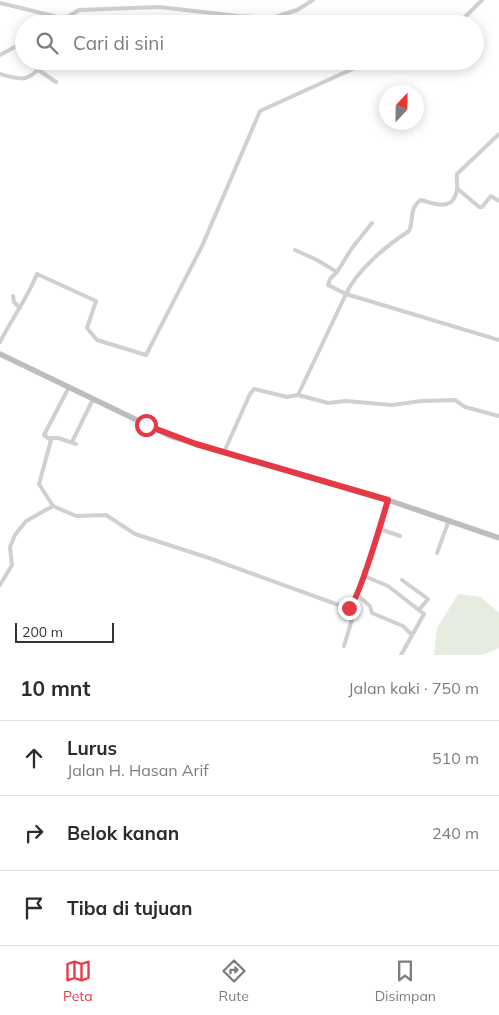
<!DOCTYPE html>
<html lang="id">
<meta charset="utf-8">
<style>
:root{--surface:#fff;--page:#f2f2f3;--text:#2b2b33;--muted:#7c7c81;--line:#e1e1e2;--accent:#e63946}
body{margin:0;font-family:Mulish,sans-serif;background:var(--page);color:var(--text)}
.compass{position:absolute;left:379px;top:85px;width:45px;height:45px;border-radius:50%;background:var(--surface);box-shadow:0 2px 12px #0003;rotate:22deg}
.scale{position:absolute;left:15px;bottom:12px;width:99px;box-sizing:border-box;padding-left:5px;border:2px solid #333;border-top:0;font-size:14px;line-height:18px;white-space:nowrap;color:#333;-webkit-text-stroke:4px #fff;paint-order:stroke}
.stop{position:absolute;width:15px;height:15px;margin:-11px;border:4px solid #e63946;border-radius:50%;background:#fff}
.stop.end{background:#e63946;border-color:#fff;box-shadow:0 1px 5px #0008}
.list{margin:0;padding:0;list-style:none}
h2{display:flex;justify-content:space-between;align-items:center;height:65px;margin:0;padding:0 20px;font-size:21px}
h2 small{font-size:16px;font-weight:400;color:var(--muted)}
.list li{display:grid;grid-template-columns:32px 1fr auto;gap:15px;align-items:center;box-sizing:border-box;height:75px;padding:0 20px;border-top:1px solid var(--line)}
.list b{display:block;font-size:19px;white-space:nowrap}
.list p{margin:0;font-size:16px;white-space:nowrap;color:var(--muted)}
.list em{font-size:16px;font-style:normal;color:var(--muted)}
.icon{flex:none;width:28px;height:28px;fill:none;stroke:currentColor;stroke-width:2;stroke-linecap:round;stroke-linejoin:round}
.map{position:relative;flex:none;width:499px;height:655px;overflow:hidden}
.search{position:absolute;background:var(--surface);box-shadow:0 2px 12px #0003;left:15px;right:15px;top:15px;height:55px;display:flex;align-items:center;gap:12px;box-sizing:border-box;padding:0 18px;border-radius:28px;color:var(--muted);font-size:19px}
.sheet{height:290px;background:var(--surface)}
nav{display:flex;justify-content:space-around;align-items:center;box-sizing:border-box;height:70px;border-top:1px solid var(--line);background:var(--surface);font-size:14px;color:var(--muted)}
nav a{display:grid;justify-items:center;gap:2px}
nav .on{color:var(--accent)}
.map>svg:first-child{display:block}
.green{fill:#e6ecdf}
.lines{fill:none;stroke-linecap:round;stroke-linejoin:round}
.minor{stroke:#d0d0d0;stroke-width:4}
.secondary{stroke:#bdbdbd;stroke-width:5.5}
.route{stroke:#e63946;stroke-width:6}
</style>
<div class="map">
<svg width="499" height="655" viewBox="0 0 499 655">
<rect width="100%" height="100%" fill="#fff"/>
<!-- green -->
<path class="green" d="M458 594 481 597 499 613V648L483 655H434L437 628Z"/>
<g class="lines">
<!-- minor -->
<g class="minor">
<path d="M0 3 66 19"/>
<path d="M56 24 79 10 159 7 238 16 272 18 297 10 313 0"/>
<path d="M452 24 465 17 482 0"/>
<path d="M0 55 24 42"/>
<path d="M37 69 56 82"/>
<path d="M0 74C22 81 31 82 44 61"/>
<path d="M458 189 479 207H482L491 196 499 201"/>
<path d="M295 250 317 260 337 272 330 279 328 285 346 294C357 270 387 245 409 231 414 220 409 207 421 200 435 204 453 212 457 190 458 185 456 179 457 174L499 134"/>
<path d="M337 272 352 248 372 223"/>
<path d="M13 296 14 302 20 308"/>
<path d="M0 342C12 318 27 299 37 274L96 301 87 328 97 340 146 355 202 246 260 111 370 61"/>
<path d="M69 387 44 435 51 440 39 484 53 506 76 516 106 515 135 534 209 558 347 608 352 606 357 596 380 529 388 500"/>
<path d="M298 395 346 294 499 340"/>
<path d="M49 438H58L76 444"/>
<path d="M72 442 93 399"/>
<path d="M224 452 250 394 254 389 287 397 298 395 328 403 346 401 392 405 421 401 455 400 465 407 499 416"/>
<path d="M380 529 400 536"/>
<path d="M437 553 449 520"/>
<path d="M364 576 388 586 424 614 401 655"/>
<path d="M402 580 428 599 419 610"/>
<path d="M0 585 12 565 10 547 15 535 26 521 53 506"/>
<path d="M357 595 370 606 372 613 403 626 412 635"/>
<path d="M344 646 353 616 351 607"/>
</g>
<!-- secondary -->
<path class="secondary" d="M0 354 170 436 388 500 499 538"/>
</g>
<g class="lines">
<!-- route -->
<path class="route" d="M146 425 196 444 388 500C383 516 359 601 349 608"/>
</g>
</svg>
<svg class="compass" viewBox="-18 -18 36 36"><path d="M0-13l5 13h-10z" fill="#e53935"/><path d="M0 13l5-13h-10z" fill="#7c7c81"/></svg>
<div class="scale">200 m</div>
<div class="stop" style="left:146px;top:425px"></div>
<div class="stop end" style="left:349px;top:608px"></div>
<div class="search"><svg class="icon" aria-label="search" viewBox="0 0 24 24"><circle cx="10" cy="10" r="6"/><path d="M15 15l6 6"/></svg>Cari di sini</div>
</div>
<section class="sheet">
<h2>10 mnt<small>Jalan kaki · 750 m</small></h2>
<ul class="list">
<li><svg class="icon" aria-label="ahead" viewBox="0 0 24 24"><path d="M12 20V5M6 11l6-6 6 6"/></svg><div><b>Lurus</b><p>Jalan H. Hasan Arif</p></div><em>510 m</em></li>
<li><svg class="icon" aria-label="right" viewBox="0 0 24 24"><path d="M7 20v-9h11M14 6l5 5-5 5"/></svg><div><b>Belok kanan</b></div><em>240 m</em></li>
<li><svg class="icon" aria-label="arrive" viewBox="0 0 24 24"><path d="M6 21V4h12l-3 4 3 4H6"/></svg><div><b>Tiba di tujuan</b></div></li>
</ul>
</section>
<nav>
<a class="on"><svg class="icon" aria-label="map" viewBox="0 0 24 24"><path d="M3 6l6-2 6 2 6-2v14l-6 2-6-2-6 2zM9 4v14M15 6v14"/></svg>Peta</a>
<a><svg class="icon" aria-label="directions" viewBox="0 0 24 24"><path d="M12 3l9 9-9 9-9-9zM9 14v-3h6M13 9l2 2-2 2"/></svg>Rute</a>
<a><svg class="icon" aria-label="saved" viewBox="0 0 24 24"><path d="M7 4h10v16l-5-4-5 4z"/></svg>Disimpan</a>
</nav>
